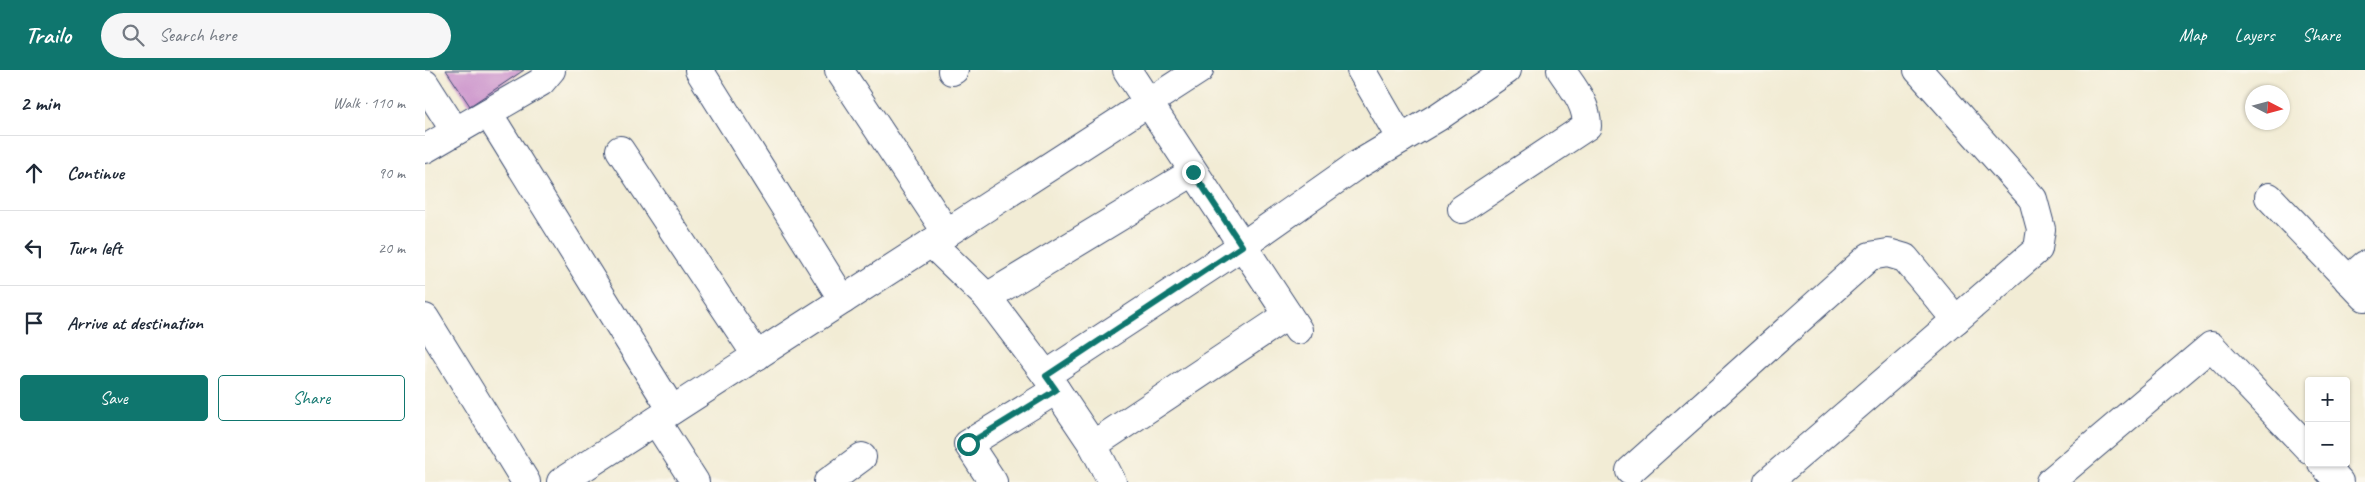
<!DOCTYPE html>
<meta charset="utf-8">
<style>
:root{--surface:#fff;--page:#f6f6f7;--text:#1f2937;--muted:#747a83;--line:#e0e1e3;--accent:#0f766e}
body{margin:0;font-family:Caveat,sans-serif;background:var(--page);color:var(--text)}
.controls{position:absolute;right:15px;bottom:15px;display:grid;overflow:hidden;border-radius:5px;box-shadow:0 1px 4px #0004}
.controls button{width:45px;height:45px;display:grid;place-items:center;padding:0;border:0;border-bottom:1px solid var(--line);background:var(--surface);color:var(--text);font:25px sans-serif}
.compass{position:absolute;left:1820px;top:15px;width:45px;height:45px;border-radius:50%;background:var(--surface);box-shadow:0 1px 4px #0004;rotate:96deg}
.stop{position:absolute;width:15px;height:15px;margin:-11px;border:4px solid #0f766e;border-radius:50%;background:#fff}
.stop.end{background:#0f766e;border-color:#fff;box-shadow:0 1px 5px #0008}
.list{margin:0;padding:0;list-style:none}
h2{display:flex;justify-content:space-between;align-items:center;height:65px;margin:0;padding:0 20px;font-size:21px}
h2 small{font-size:16px;font-weight:400;color:var(--muted)}
.list li{display:grid;grid-template-columns:32px 1fr auto;gap:15px;align-items:center;box-sizing:border-box;height:75px;padding:0 20px;border-top:1px solid var(--line)}
.list b{display:block;font-size:19px;white-space:nowrap}
.list em{font-size:16px;font-style:normal;color:var(--muted)}
.actions{display:flex;gap:10px;padding:15px 20px}
.actions a{flex:1;padding:11px 0;border:1px solid var(--accent);border-radius:5px;text-align:center;font-size:18px;color:var(--accent)}
.actions .main{background:var(--accent);color:#fff}
.icon{flex:none;width:28px;height:28px;fill:none;stroke:currentColor;stroke-width:2;stroke-linecap:round;stroke-linejoin:round}
.map{position:relative;flex:none;width:1940px;height:412px;overflow:hidden}
header{display:flex;align-items:center;gap:30px;box-sizing:border-box;height:70px;padding:0 25px;background:var(--accent);color:#fff}
header strong{font-size:24px}
nav{display:flex;gap:28px;margin-inline-start:auto;font-size:18px}
.search{width:350px;height:45px;background:var(--page);display:flex;align-items:center;gap:12px;box-sizing:border-box;padding:0 18px;border-radius:28px;color:var(--muted);font-size:19px}
main{display:flex}
aside{flex:1;background:var(--surface)}
.map>svg:first-child{display:block}
.building{fill:#cc94cc}
.lines{fill:none;stroke-linecap:round;stroke-linejoin:round}
.street-casing{stroke:#3b4b70;stroke-width:30}
.street{stroke:#fff;stroke-width:28}
.route{stroke:#0f766e;stroke-width:6}
</style>
<header>
<strong>Trailo</strong>
<div class="search"><svg class="icon" aria-label="search" viewBox="0 0 24 24"><circle cx="10" cy="10" r="6"/><path d="M15 15l6 6"/></svg>Search here</div>
<nav><a>Map</a><a>Layers</a><a>Share</a></nav>
</header>
<main>
<aside>
<h2>2 min<small>Walk · 110 m</small></h2>
<ul class="list">
<li><svg class="icon" aria-label="ahead" viewBox="0 0 24 24"><path d="M12 20V5M6 11l6-6 6 6"/></svg><div><b>Continue</b></div><em>90 m</em></li>
<li><svg class="icon" aria-label="left" viewBox="0 0 24 24"><path d="M17 20v-9H6M10 6l-5 5 5 5"/></svg><div><b>Turn left</b></div><em>20 m</em></li>
<li><svg class="icon" aria-label="arrive" viewBox="0 0 24 24"><path d="M6 21V4h12l-3 4 3 4H6"/></svg><div><b>Arrive at destination</b></div></li>
</ul>
<div class="actions"><a class="main">Save</a><a>Share</a></div>
</aside>
<div class="map">
<svg width="1940" height="412" viewBox="0 0 1940 412">
<rect width="100%" height="100%" fill="#fbf7ec"/>
<filter id="ink" filterUnits="userSpaceOnUse"><feTurbulence type="fractalNoise" baseFrequency=".02" numOctaves="2"/><feDisplacementMap in="SourceGraphic" scale="10" xChannelSelector="R" yChannelSelector="G"/><feConvolveMatrix kernelMatrix="1 2 1 2 8 2 1 2 1" color-interpolation-filters="sRGB"/></filter>
<filter id="wash" filterUnits="userSpaceOnUse"><feTurbulence type="fractalNoise" baseFrequency=".0096" numOctaves="4" result="noise"/><feDisplacementMap in="SourceGraphic" scale="20" xChannelSelector="R" yChannelSelector="G"/><feGaussianBlur stdDeviation="1.12" result="paint"/><feColorMatrix in="noise" values="0 0 0 0 0 0 0 0 0 0 0 0 0 0 0 0 0 1.4 0 .05"/><feComposite in="paint" operator="in"/></filter>
<g filter="url(#wash)">
<rect width="100%" height="100%" fill="#f2ecd5"/>
<g id="blocks">
<!-- building -->
<path class="building" d="M21 0H99L45 36Z"/>
</g>
</g>
<g filter="url(#ink)">
<use href="#blocks" fill-opacity="0" stroke="#3b4b70" stroke-width="1"/>
<g class="lines">
<!-- street casing -->
<g class="street-casing">
<g id="street">
<path d="M274 0 418 230"/>
<path d="M414 0 522 163"/>
<path d="M702 0 873 260"/>
<path d="M936 0 976 69"/>
<path d="M527 1 529 0"/>
<path d="M0 14 30 61"/>
<path d="M63 43 247 340"/>
<path d="M0 79 116 12 126 0"/>
<path d="M195 80 332 286"/>
<path d="M1844 127 1940 227"/>
<path d="M1037 139 1162 56C1162 33 1148 18 1136 0"/>
<path d="M506 173 562 227 621 305 668 375 687 412"/>
<path d="M1923 210 1940 195"/>
<path d="M562 227 768 102"/>
<path d="M0 248 101 412"/>
<path d="M621 305 817 176 929 97 1013 47 1082 0"/>
<path d="M231 351 270 412"/>
<path d="M668 375 863 245"/>
<path d="M1897 393 1914 412"/>
<path d="M1205 401 1445 186 1463 183 1480 188 1531 250"/>
<path d="M136 412 774 0"/>
<path d="M403 412 437 387"/>
<path d="M568 412 543 374 631 320"/>
<path d="M1343 412 1613 179 1616 159 1608 129 1493 0"/>
<path d="M1625 412 1786 276 1884 379"/>
</g>
</g>
<!-- street -->
<use href="#street" class="street"/>
</g>
</g>
<g class="lines" filter="url(#ink)">
<!-- route -->
<path class="route" d="M543 374 631 320 621 306 817 176 768 102"/>
</g>
</svg>
<div class="controls">
<button>+</button>
<button>−</button>
</div>
<svg class="compass" viewBox="-18 -18 36 36"><path d="M0-13l5 13h-10z" fill="#e53935"/><path d="M0 13l5-13h-10z" fill="#747a83"/></svg>
<div class="stop" style="left:543px;top:374px"></div>
<div class="stop end" style="left:768px;top:102px"></div>
</div>
</main>
